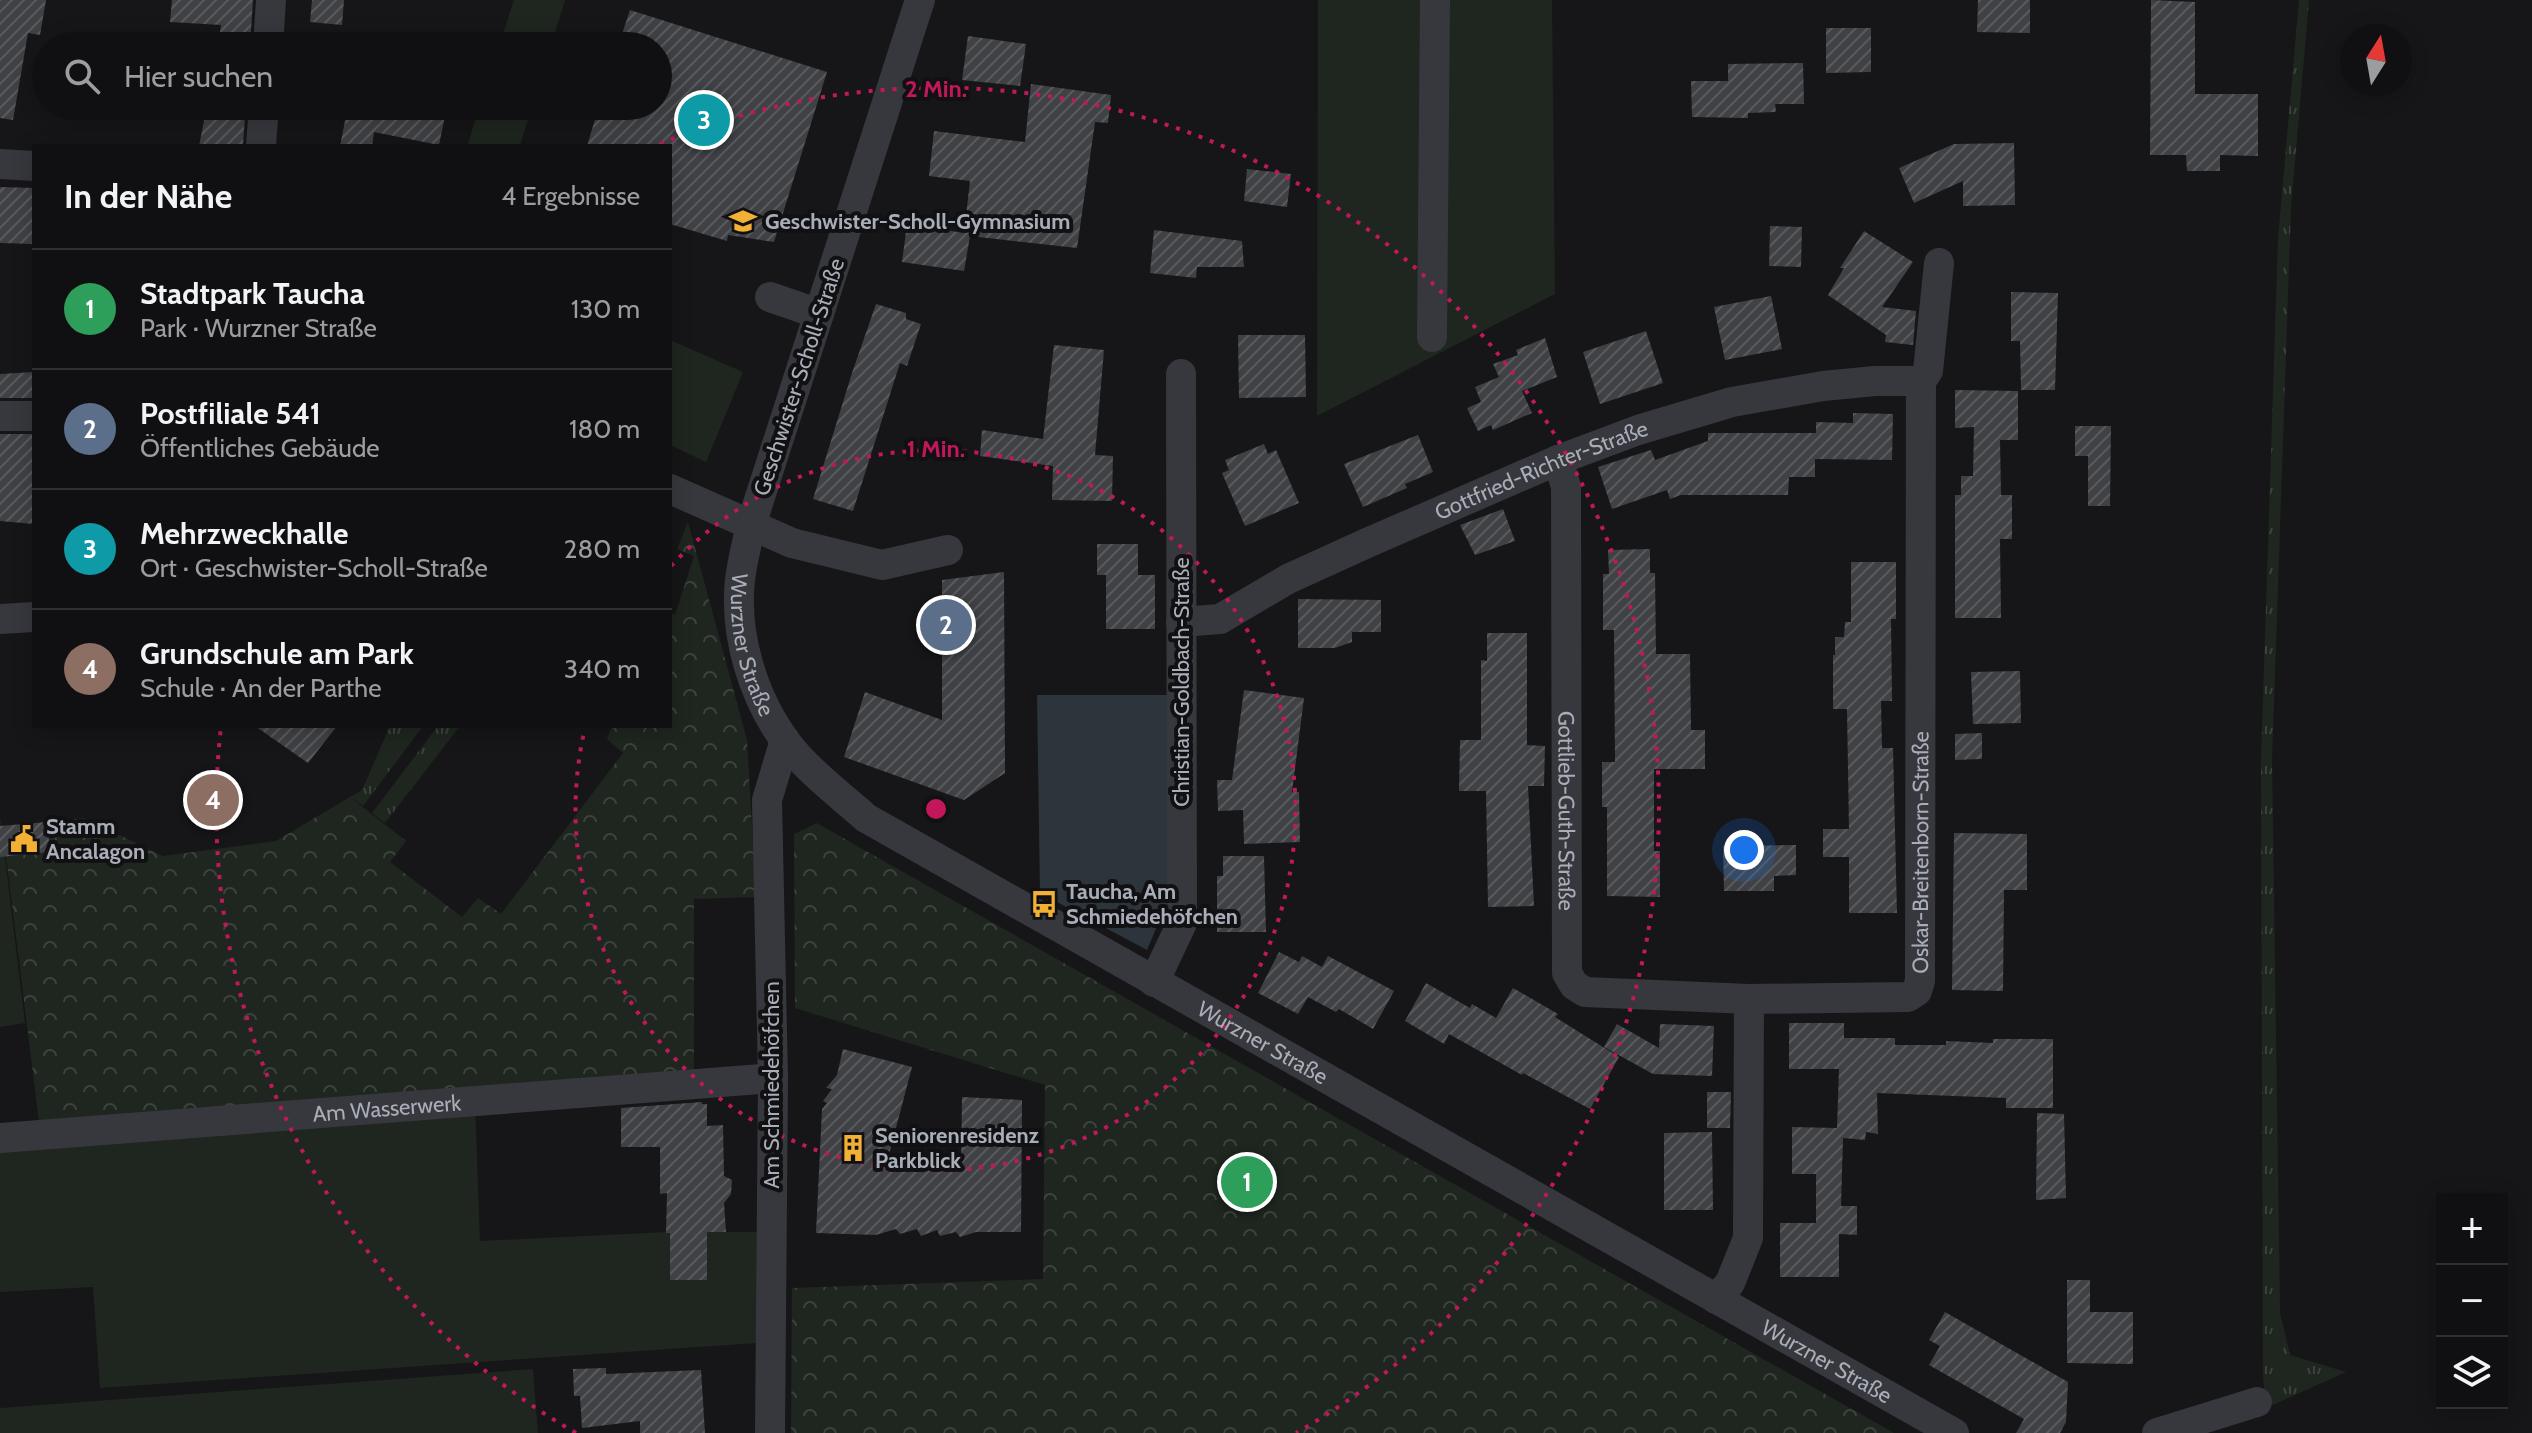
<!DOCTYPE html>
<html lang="de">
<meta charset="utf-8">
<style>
:root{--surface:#101012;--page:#19191b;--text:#f1f3f6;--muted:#9c9d9f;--line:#303032;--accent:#ea580c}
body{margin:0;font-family:Cabin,sans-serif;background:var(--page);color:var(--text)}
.controls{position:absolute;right:24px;bottom:24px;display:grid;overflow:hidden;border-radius:0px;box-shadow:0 4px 20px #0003}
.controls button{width:72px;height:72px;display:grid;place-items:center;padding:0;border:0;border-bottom:2px solid var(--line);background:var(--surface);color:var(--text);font:40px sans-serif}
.compass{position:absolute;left:2340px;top:24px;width:72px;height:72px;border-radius:50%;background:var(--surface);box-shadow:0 4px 20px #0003;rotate:11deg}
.you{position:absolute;left:1744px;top:850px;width:28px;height:28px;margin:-20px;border:6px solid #fff;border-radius:50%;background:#1a73e8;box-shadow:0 0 0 12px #1a73e833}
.badge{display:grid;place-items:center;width:52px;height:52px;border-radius:50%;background:var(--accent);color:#fff;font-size:26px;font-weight:700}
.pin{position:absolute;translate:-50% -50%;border:4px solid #fff;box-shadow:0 2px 8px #0006}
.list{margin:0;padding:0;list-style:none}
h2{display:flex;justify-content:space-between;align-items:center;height:104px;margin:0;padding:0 32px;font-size:34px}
h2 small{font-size:26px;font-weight:400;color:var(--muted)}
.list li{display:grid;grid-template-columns:52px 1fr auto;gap:24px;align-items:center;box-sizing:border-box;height:120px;padding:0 32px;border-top:2px solid var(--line)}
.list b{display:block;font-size:30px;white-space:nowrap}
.list p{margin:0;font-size:26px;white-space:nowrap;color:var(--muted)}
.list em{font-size:26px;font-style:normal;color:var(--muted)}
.icon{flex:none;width:44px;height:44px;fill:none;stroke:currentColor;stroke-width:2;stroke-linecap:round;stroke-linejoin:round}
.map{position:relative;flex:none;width:2532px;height:1433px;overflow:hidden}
.search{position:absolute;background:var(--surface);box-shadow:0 4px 20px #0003;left:32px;top:32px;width:640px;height:88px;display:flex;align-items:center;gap:20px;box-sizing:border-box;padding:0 28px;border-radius:44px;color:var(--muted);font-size:30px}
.panel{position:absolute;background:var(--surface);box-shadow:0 4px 20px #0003;left:32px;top:144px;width:640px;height:584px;border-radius:0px}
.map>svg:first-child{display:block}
.grass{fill:url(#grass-tufts)}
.park{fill:url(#park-crowns)}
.garden{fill:#1e261f}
.water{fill:#2c353c}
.building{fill:url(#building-hatch)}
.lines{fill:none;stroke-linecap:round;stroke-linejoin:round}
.minor{stroke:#37383d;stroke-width:30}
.ring{fill:none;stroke:#c2185b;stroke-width:4;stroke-dasharray:4 8}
.labels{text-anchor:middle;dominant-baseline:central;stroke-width:8;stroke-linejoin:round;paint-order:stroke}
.poi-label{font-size:22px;font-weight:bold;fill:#a8adb8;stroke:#111113;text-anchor:start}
.street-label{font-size:22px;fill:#a8adb8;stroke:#111113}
.centre{fill:#c2185b;stroke:#111113;stroke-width:4}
.ring-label{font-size:24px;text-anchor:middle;font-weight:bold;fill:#c2185b;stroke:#111113;stroke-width:8;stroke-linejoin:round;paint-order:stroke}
</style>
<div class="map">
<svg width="2532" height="1433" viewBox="0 0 2532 1433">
<defs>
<pattern id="grass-tufts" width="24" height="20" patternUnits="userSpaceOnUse" patternTransform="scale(2)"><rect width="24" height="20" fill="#1e261f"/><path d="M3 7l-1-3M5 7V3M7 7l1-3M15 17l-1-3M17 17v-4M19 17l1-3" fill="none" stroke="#3c433d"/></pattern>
<pattern id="park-crowns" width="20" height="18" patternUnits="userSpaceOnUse" patternTransform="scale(2)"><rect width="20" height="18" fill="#1e261f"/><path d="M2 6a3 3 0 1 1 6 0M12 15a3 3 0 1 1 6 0" fill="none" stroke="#3c433d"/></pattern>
<pattern id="building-hatch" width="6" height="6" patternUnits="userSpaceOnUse" patternTransform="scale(2)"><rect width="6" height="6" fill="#404145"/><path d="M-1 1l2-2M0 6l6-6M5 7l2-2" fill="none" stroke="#595a5e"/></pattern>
</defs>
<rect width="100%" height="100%" fill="#161618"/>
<!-- grass -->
<g class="grass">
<path d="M2299 0H2309L2291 207 2272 760 2280 1313 2290 1355 2346 1372 2266 1408 2263 1375 2261 760 2278 239Z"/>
<path d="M390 726H423L363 806 350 797 362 790Z"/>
<path d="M438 726H460L385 823 372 813Z"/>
</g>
<!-- park -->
<g class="park">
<path d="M688 522 747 740 756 897 694 899V1073L39 1121 6 856 49 852 47 822 84 818 163 856 276 841 350 797 406 841 390 862 462 917 478 898 501 914 623 753 607 739 612 726H670V613L675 615 694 556 677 549Z"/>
<path d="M817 823 866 851 1894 1433H791L792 1288 1043 1279 1045 1085 795 1008 794 834Z"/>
</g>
<!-- garden -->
<g class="garden">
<path d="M514 0H565L551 46H499Z"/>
<path d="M1318 0H1552L1555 294 1317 416Z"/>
<path d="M480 106H532L520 146H467Z"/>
<path d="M670 340 743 372 706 462 670 445Z"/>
<path d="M0 816 25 1023 0 1027Z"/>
<path d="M475 1107 480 1241 668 1232H760L757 1343 100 1388 93 1287 0 1292V1144Z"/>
<path d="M533 1369 538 1433H0V1408Z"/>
</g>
<!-- water -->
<path class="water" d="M1037 695H1170L1171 922 1160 919 1147 950 1040 893Z"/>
<!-- building -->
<g class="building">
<path d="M0 0H46L40 35 28 33 13 120 0 118Z"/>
<path d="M172 0H253L250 46H218L221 25 170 22Z"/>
<path d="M312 0H344L342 25 310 22Z"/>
<path d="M1978 0H2030V33L1977 32Z"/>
<path d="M2151 0 2195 2V94H2258V156L2220 155V171H2187L2186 155H2150Z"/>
<path d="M630 10 827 72 774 242 728 235 727 241 670 224V146H587L599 106H658V46H618Z"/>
<path d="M1826 28H1871V72L1826 73Z"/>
<path d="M968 36 1026 44 1020 86 962 80Z"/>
<path d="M1803 63 1804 104H1775L1776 112 1748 113V118L1692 117 1691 81H1728V64Z"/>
<path d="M1031 84 1111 95 1108 123 1095 122 1077 248 970 236 964 271 902 262 907 224 964 233 970 181 929 176 934 131 1025 142Z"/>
<path d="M348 106H447L439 145 374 132 372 146H340Z"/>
<path d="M206 111 245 115 243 146H199Z"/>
<path d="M2014 143 2015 205 1963 206V181L1914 203 1899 168 1954 144Z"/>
<path d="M1247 169 1291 174 1287 207 1244 201Z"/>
<path d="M0 187 34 188V244L0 243Z"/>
<path d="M1770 226 1802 227 1801 267 1769 266Z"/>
<path d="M1154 230 1242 241 1244 267H1197L1196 278 1150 273Z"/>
<path d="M1864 231 1913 262 1882 307 1916 311 1913 345 1885 342 1886 335 1828 295 1844 268H1840Z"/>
<path d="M2011 292 2058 293 2055 390H2021L2020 341H2011Z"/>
<path d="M1771 296 1782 349 1725 360 1714 307Z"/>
<path d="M876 304 906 313V319L921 324 907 366 900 363 853 511 813 499 852 373Z"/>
<path d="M1646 331 1663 383 1600 404 1583 352Z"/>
<path d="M1238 335H1305L1306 397 1239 398Z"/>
<path d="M1545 338 1557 377 1522 391 1532 413 1493 430 1491 425 1478 431 1467 408 1481 402 1475 387 1499 377 1493 364 1518 355 1516 350Z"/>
<path d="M1054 345 1104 350 1095 455 1113 456 1112 501 1052 500 1053 466 980 456 982 430 1043 439Z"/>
<path d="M34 372V398H0V374Z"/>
<path d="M1955 390 2018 391V440H2000L2001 495H2012V539H2000L2001 618H1955V495H1961V476H1973L1974 427 1955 428Z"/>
<path d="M1853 413 1893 414 1892 460 1815 459V477H1789L1788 495H1681L1670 499 1667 490 1612 509 1598 467 1651 450 1655 460 1708 441V433H1816V422L1853 423Z"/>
<path d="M2075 426H2111L2110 506H2088V456H2075Z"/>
<path d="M0 434H34V524L0 521Z"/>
<path d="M1418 435 1433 472 1405 484 1407 488 1363 507 1344 464Z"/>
<path d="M1264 444 1268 454 1276 450 1299 503 1245 526 1222 473 1229 470 1225 460Z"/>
<path d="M1503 509 1515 541 1475 555 1460 525Z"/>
<path d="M1097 544H1138V575H1155V629H1106V575H1097Z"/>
<path d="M1650 549V573H1655L1656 654H1690L1691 730H1705V769H1654V851H1660V897L1607 896V807H1602V762H1615L1614 630H1603V574H1609L1608 550Z"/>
<path d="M1851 562H1896V619H1891L1892 701H1881L1882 748H1893L1897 913H1849V857H1823V829H1849L1847 709H1833V655H1835V637H1844L1845 622H1851Z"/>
<path d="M1004 572 1005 773 964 800 844 757 865 692 942 720V580Z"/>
<path d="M1298 599 1381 600V632H1352V642L1335 648H1298Z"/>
<path d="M1487 633H1527V745L1545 746 1544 786H1528L1534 906 1488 907 1486 791H1459L1460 740H1481V660L1487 661Z"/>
<path d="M2020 671 2021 723 1973 724 1971 672Z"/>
<path d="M1244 690 1304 698 1292 792H1299L1300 842 1244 844 1243 810 1218 811 1217 780H1232Z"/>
<path d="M255 726H337L308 763Z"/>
<path d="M1982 733V759L1955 760V734Z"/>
<path d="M47 822 50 852 0 857V826Z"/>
<path d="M1954 833 2027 834V890H2004L2003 991 1952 990Z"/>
<path d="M1796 845V875L1774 876V891H1724L1723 846Z"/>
<path d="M1223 856H1264L1266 932H1217V876H1223Z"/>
<path d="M1279 952 1299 962 1302 956 1322 967 1328 956 1394 991 1373 1029 1339 1009 1336 1012 1308 997 1298 1014 1258 993Z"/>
<path d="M1426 983 1470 1008 1472 1004 1496 1018 1513 988 1558 1014 1555 1017 1619 1057 1590 1109 1523 1073 1522 1075 1449 1034 1444 1044 1405 1021Z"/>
<path d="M1789 1023H1844V1038H1895V1045H1946V1041L1993 1043V1039H2053V1108H2006V1098L1877 1093 1878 1134 1866 1132 1865 1140 1843 1138 1841 1206H1857V1235L1839 1234V1277H1780V1223H1816V1174H1792V1127L1837 1128 1839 1069H1789Z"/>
<path d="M1617 1024 1659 1048 1660 1024 1714 1026 1712 1076 1653 1074 1604 1047Z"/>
<path d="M843 1049 912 1067 887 1162 961 1168 962 1097 1022 1100 1021 1232H976L960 1237 956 1232 940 1236 937 1230 921 1236 917 1229 900 1234 896 1229 876 1235 816 1233 822 1109 827 1103 823 1101 832 1089 826 1088 837 1075Z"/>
<path d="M1707 1092H1731L1730 1128H1707Z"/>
<path d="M702 1102V1104H707V1126L723 1125 724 1176 732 1180 731 1194 724 1203 726 1232H707V1280H670V1233H666L667 1193 660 1194V1147H621V1108Z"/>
<path d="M2037 1113 2064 1114 2066 1198 2036 1200Z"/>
<path d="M1712 1132 1713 1210H1664V1133Z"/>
<path d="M2067 1280H2090V1312H2133V1364L2067 1363Z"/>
<path d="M1945 1312 2068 1382 2066 1422 2060 1433H2016L2024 1419 1929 1365 1940 1346 1929 1340Z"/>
<path d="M606 1368V1374L701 1370 705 1433H640V1421L582 1428 580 1396H574L573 1369Z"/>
</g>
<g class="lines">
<!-- minor -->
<g class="minor">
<path id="s1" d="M920 0 751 525C747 543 742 562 740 580 734 635 753 697 786 742 808 771 839 794 866 818L1954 1433"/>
<path d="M268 46 271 0"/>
<path d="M261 146 264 106"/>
<path d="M0 164 34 166"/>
<path d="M770 297 819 314"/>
<path d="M1432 337 1435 0"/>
<path d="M1921 381 1928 371 1939 263"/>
<path d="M0 416H34"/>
<path id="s2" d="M1558 460 1566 487 1567 973 1574 985 1585 992 1749 999 1908 997 1917 991 1920 981 1921 381"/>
<path d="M670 489 792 543 882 565 948 550"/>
<path d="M0 619 34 617"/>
<path id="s3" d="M1181 622 1220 619 1288 579 1367 543 1558 460 1638 430 1732 402 1823 386 1875 381H1921"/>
<path d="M1154 982 1182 923 1181 374"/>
<path id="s4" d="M0 1138 773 1078"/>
<path d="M1716 1299 1730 1283 1748 1238 1749 999"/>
<path d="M770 1433 773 1078 767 800 785 740"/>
<path d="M2157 1433 2257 1402"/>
</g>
</g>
<!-- distance rings -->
<g class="ring">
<path d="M671 566A360 360 0 1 1 585 728"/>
<path d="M576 1433A720 720 0 0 1 221 727M660 144A720 720 0 0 1 1296 1433"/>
</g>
<!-- icons -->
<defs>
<g id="school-bare" transform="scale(2.16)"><path d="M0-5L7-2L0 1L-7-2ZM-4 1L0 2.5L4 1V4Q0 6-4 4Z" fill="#f2b134" stroke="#111113" stroke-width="2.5" paint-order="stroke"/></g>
<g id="civic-bare" transform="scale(2.16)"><path d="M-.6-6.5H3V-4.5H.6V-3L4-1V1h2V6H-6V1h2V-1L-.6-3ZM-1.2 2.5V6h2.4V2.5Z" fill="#f2b134" stroke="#111113" stroke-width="2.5" paint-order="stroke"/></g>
<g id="bus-bare" transform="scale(2.16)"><path d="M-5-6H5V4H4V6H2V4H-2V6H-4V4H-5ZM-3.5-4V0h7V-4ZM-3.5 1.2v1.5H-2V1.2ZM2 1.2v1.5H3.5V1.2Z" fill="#f2b134" stroke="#111113" stroke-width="2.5" paint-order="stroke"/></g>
<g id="building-bare" transform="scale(2.16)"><path d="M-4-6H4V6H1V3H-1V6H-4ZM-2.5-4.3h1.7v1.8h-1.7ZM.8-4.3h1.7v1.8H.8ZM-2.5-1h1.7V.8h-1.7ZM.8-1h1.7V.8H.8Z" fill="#f2b134" stroke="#111113" stroke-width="2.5" paint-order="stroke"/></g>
</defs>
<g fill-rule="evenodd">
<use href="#school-bare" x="743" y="221"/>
<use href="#civic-bare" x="24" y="839"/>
<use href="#bus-bare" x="1044" y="904"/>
<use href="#building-bare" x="853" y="1148"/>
</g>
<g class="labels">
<!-- poi labels -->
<g class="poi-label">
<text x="765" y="221">Geschwister-Scholl-Gymnasium</text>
<text x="46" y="826">Stamm<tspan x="46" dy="25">Ancalagon</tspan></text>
<text x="1066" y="891">Taucha, Am<tspan x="1066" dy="25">Schmiedehöfchen</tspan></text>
<text x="875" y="1135">Seniorenresidenz<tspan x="875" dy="25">Parkblick</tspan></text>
</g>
<!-- street labels -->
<g class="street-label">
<text transform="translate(799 377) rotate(-72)">Geschwister-Scholl-Straße</text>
<text stroke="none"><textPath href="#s3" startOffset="394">Gottfried-Richter-Straße</textPath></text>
<text stroke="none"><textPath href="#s1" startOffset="674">Wurzner Straße</textPath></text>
<text transform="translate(1181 682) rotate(-90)">Christian-Goldbach-Straße</text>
<text stroke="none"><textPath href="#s2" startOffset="352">Gottlieb-Guth-Straße</textPath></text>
<text stroke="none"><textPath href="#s2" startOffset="1014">Oskar-Breitenborn-Straße</textPath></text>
<text stroke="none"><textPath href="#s1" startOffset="1346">Wurzner Straße</textPath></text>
<text transform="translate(771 1085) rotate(-90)">Am Schmiedehöfchen</text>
<text stroke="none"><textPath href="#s4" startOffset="388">Am Wasserwerk</textPath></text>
<text stroke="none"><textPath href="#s1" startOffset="1994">Wurzner Straße</textPath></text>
</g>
</g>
<circle cx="936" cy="809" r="12" class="centre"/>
<g class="ring-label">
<text x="936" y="97">2 Min.</text>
<text x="936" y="457">1 Min.</text>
</g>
</svg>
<div class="controls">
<button>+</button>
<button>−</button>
<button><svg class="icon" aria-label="layers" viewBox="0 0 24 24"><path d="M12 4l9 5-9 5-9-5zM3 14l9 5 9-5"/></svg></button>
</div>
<svg class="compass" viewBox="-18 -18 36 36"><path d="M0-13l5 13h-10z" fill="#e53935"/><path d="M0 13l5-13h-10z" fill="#9c9d9f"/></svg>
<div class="you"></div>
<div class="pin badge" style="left:1247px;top:1182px;background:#2e9e5b">1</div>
<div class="pin badge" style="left:946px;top:625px;background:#5c6f8a">2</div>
<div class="pin badge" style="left:704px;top:120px;background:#0f9aa8">3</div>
<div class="pin badge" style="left:213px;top:800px;background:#8d6e63">4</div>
<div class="search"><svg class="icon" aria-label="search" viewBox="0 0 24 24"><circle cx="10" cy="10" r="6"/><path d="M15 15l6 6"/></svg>Hier suchen</div>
<section class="panel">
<h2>In der Nähe<small>4 Ergebnisse</small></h2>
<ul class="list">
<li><span class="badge" style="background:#2e9e5b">1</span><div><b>Stadtpark Taucha</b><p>Park · Wurzner Straße</p></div><em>130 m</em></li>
<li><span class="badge" style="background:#5c6f8a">2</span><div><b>Postfiliale 541</b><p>Öffentliches Gebäude</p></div><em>180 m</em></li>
<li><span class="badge" style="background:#0f9aa8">3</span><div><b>Mehrzweckhalle</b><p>Ort · Geschwister-Scholl-Straße</p></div><em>280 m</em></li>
<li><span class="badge" style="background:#8d6e63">4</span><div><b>Grundschule am Park</b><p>Schule · An der Parthe</p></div><em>340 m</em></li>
</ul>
</section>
</div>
